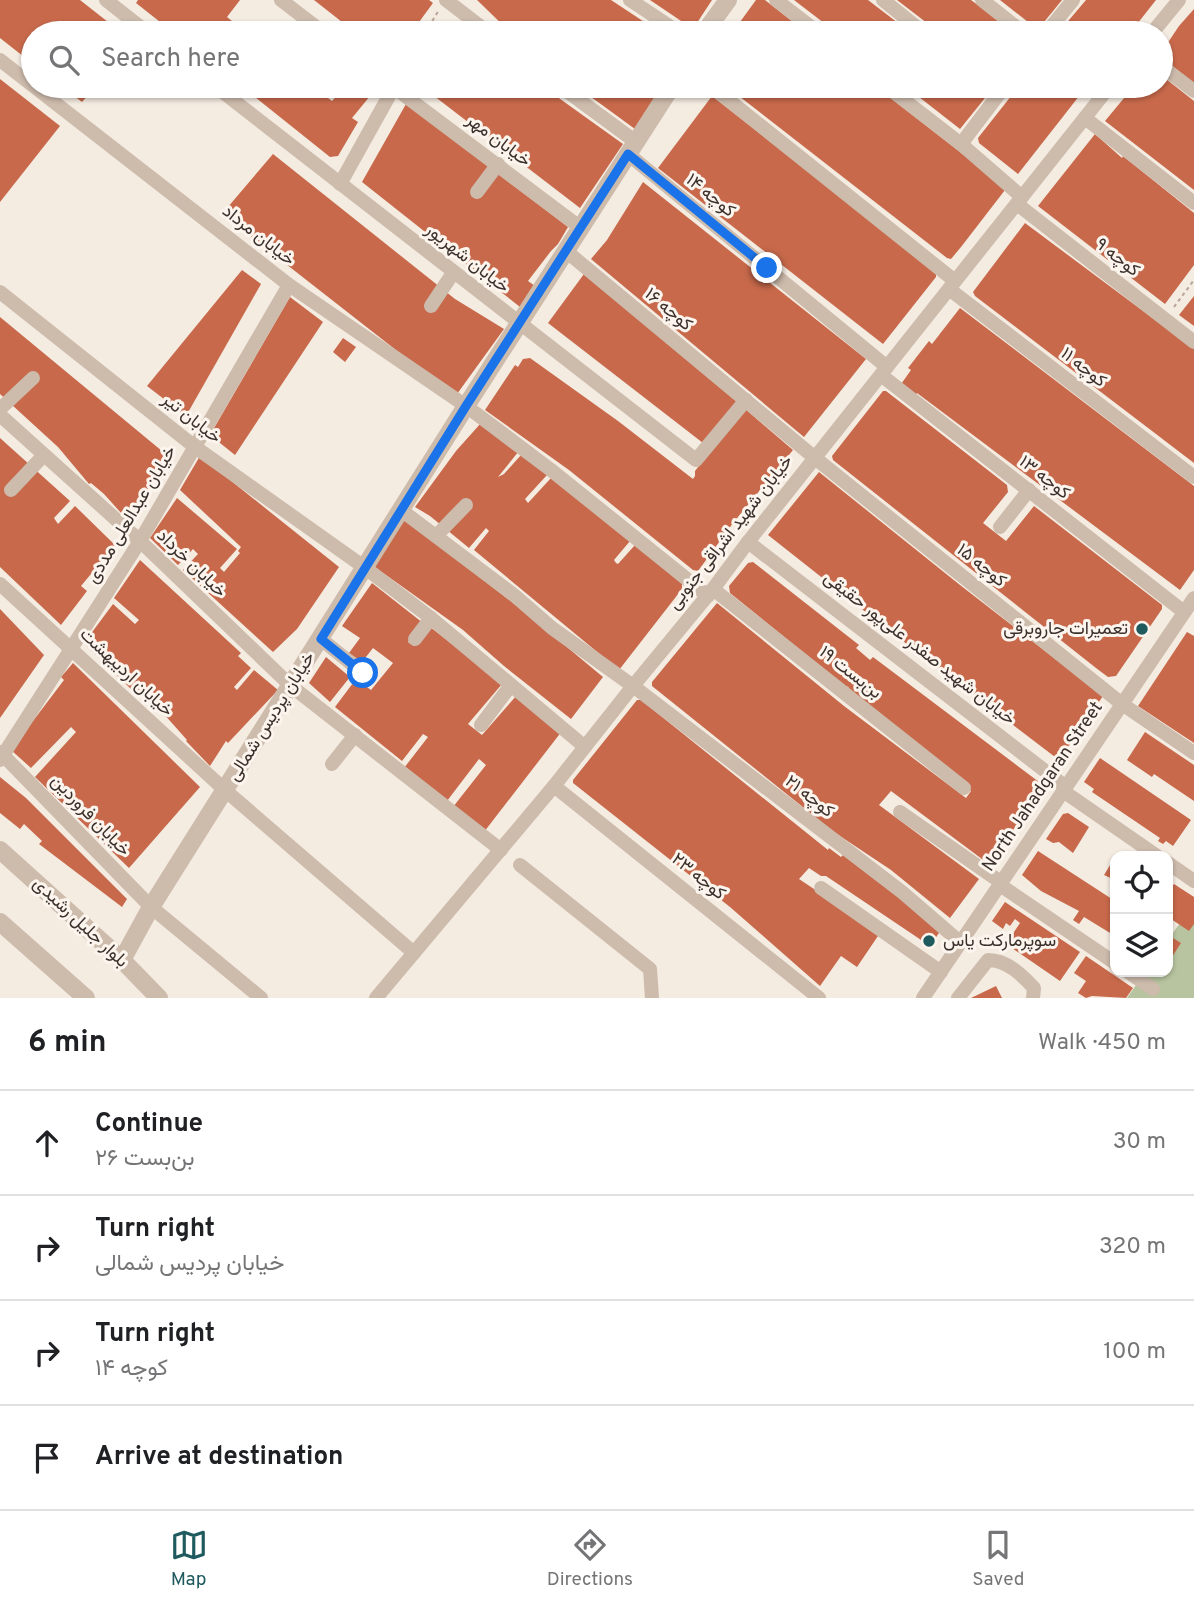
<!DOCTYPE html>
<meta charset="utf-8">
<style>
:root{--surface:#fff;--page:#f2f2f2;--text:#202124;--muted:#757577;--line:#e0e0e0;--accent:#1f5a5e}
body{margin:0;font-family:Overpass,Vazirmatn,sans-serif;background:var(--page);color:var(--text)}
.controls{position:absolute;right:21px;bottom:21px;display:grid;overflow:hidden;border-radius:14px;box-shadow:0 2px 5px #0004}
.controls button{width:63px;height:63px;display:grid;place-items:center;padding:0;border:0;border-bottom:2px solid var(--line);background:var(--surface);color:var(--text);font:35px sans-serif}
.stop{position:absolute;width:21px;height:21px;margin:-16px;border:5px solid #1a73e8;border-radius:50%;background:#fff}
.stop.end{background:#1a73e8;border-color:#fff;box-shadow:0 2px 7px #0008}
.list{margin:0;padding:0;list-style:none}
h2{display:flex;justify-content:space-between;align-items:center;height:91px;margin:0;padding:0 28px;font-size:30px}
h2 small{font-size:23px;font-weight:400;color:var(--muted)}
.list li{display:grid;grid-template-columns:46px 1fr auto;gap:21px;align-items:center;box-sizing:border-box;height:105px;padding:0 28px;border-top:2px solid var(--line)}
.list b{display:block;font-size:26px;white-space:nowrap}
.list p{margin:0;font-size:23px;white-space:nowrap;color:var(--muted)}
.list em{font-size:23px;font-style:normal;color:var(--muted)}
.icon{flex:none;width:38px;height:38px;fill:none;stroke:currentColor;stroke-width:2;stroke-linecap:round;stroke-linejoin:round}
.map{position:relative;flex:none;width:1194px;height:998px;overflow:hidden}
.search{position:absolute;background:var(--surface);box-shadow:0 2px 5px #0004;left:21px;right:21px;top:21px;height:77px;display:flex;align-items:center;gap:18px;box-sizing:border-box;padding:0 24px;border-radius:38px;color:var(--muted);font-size:26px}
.sheet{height:511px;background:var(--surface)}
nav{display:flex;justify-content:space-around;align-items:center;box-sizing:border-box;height:98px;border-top:2px solid var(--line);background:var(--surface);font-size:19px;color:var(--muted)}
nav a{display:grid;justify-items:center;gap:4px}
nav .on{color:var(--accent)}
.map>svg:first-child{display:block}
.green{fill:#b8c4a0}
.building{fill:#c8694b}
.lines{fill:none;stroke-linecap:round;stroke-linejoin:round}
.path{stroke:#b9a596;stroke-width:2;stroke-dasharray:3.5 3.5;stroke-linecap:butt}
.minor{stroke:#cdbbac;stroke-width:14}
.tertiary{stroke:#cdbbac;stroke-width:18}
.route{stroke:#1a73e8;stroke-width:9}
.poi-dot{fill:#1f5a5e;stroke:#fbf5ee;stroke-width:2.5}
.labels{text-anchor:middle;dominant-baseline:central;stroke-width:6;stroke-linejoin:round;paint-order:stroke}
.street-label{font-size:18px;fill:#3b302b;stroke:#fbf5ee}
.poi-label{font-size:18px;fill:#3b302b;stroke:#fbf5ee;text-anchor:end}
</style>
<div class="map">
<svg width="1194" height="998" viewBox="0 0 1194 998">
<rect width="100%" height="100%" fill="#f4ebe1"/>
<!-- green -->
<path class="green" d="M1194 903V998H1127L1145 972H1168V940Z"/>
<!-- building -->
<g class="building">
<path d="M0 0H80L122 33H33V64L0 38Z"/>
<path d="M138 0H240L227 17 247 33H174L136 3Z"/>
<path d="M314 0H429L433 3 411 33H356Z"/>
<path d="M477 0H611L661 33H511Z"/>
<path d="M650 0H712L693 29Z"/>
<path d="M756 0H765L807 33H732Z"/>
<path d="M794 0H868L911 33H837Z"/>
<path d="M897 0H971L1015 33H940Z"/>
<path d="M1000 0H1062L1040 27 1033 26Z"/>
<path d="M1086 0H1156L1130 33H1058Z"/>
<path d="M1194 9V83L1161 57V53L1179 26Z"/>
<path d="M459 23 472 33H453Z"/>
<path d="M1161 75 1194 101V190L1105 121 1134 86H1161Z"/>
<path d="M0 79 60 126 0 202Z"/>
<path d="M61 86H96L82 102Z"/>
<path d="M241 86H313L332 101 345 86H369L375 90 352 118 358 122 338 156 330 157Z"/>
<path d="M421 86H542L623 144 580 208Z"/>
<path d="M576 86H665L635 129Z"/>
<path d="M726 86H875L1005 187V190L961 247 951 259 947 258Z"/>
<path d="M905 86H977L985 93V98L960 129Z"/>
<path d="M1019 86H1087L1018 174 979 143 978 138Z"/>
<path d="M712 96 936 272V277L883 344 658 168Z"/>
<path d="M406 104 568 227 558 244 551 251 528 281 535 286 520 307 362 182Z"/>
<path d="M1095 134 1122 158 1123 156 1194 213V265L1165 304 1038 206Z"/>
<path d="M273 154 455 299 504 329 457 394 433 379 222 214Z"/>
<path d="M643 182 866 359 804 437 591 259 607 240Z"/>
<path d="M1025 223 1194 349V463L975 296 973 292Z"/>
<path d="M242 270 261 284 186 416 147 386Z"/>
<path d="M584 274 737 402 703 443 548 323Z"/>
<path d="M1194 296V326L1179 315Z"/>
<path d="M290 297 323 322 235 455 210 435Z"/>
<path d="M960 308 1194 486V570L1180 590 917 393 913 399 899 387 911 370 908 368 929 341 932 344Z"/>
<path d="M0 317 168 456 143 497 126 515 124 512 122 514 104 494 91 483 89 484 58 447 0 394Z"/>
<path d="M343 338 356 347 345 362 333 352Z"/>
<path d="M530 358 618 421 693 479 695 476V471L744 408 793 450 733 523 698 571 693 570 569 470 485 410 515 365 518 367 523 359Z"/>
<path d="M883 391H886L1007 485 1008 492 983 523 1006 541 1034 506 1162 605V609L1116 676 1108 677 1096 668 833 460 832 456Z"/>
<path d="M481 423 519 451 498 477 504 474 522 454 547 475 525 499 528 503 551 478 630 541 614 560 616 563 618 564 635 545 682 584V589L619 670 474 550 489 531 486 528 469 548 430 516 415 507 456 451Z"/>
<path d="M0 438 70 501 54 518 58 524 75 506 115 545 81 586 87 591 61 625 0 567Z"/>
<path d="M200 456 339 567 297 629 273 652 183 570 198 554 193 549 178 565 150 538 177 498 237 549 220 568 224 572 240 553 238 551 241 547 180 490Z"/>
<path d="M819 472 960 585 1103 696 1059 760 891 632 768 535Z"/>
<path d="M403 518 526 613 603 677 571 719 504 666 463 630 372 565Z"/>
<path d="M140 560 241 653 238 656 251 668 234 687 237 690 254 670 278 690 228 743 226 741 210 766 186 741 187 740 163 713 136 688 133 691 84 643 113 604 135 624 139 620 114 598Z"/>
<path d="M753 562 859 645 856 648 870 660 873 657 1043 785 990 865 891 791 879 805 979 879 950 918 891 870 834 832 652 686V682L717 603 844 706 966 798 971 791 931 761 847 689 849 687 845 686 730 593 729 586 748 563Z"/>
<path d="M372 583 423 623 408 642 414 646 429 626 502 684 468 724 482 735 517 695 562 731 484 832 453 807 486 765 479 759 447 801 404 768 428 737 423 734 402 761 335 707 356 679 371 690 393 663 373 648 362 662 349 653 360 638 342 626Z"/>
<path d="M0 609 44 655 0 718Z"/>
<path d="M1187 632 1194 636V743L1138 706Z"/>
<path d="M326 657 350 677 330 702 309 683Z"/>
<path d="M73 663 200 787 129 868 35 777 76 732 71 727 31 768 11 750 64 680 61 677Z"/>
<path d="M637 700H641L828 850 829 848 841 857 843 855 941 930 930 946 826 876H821L809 868 799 879 880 933 857 967 841 956 820 986 730 907 573 783V780Z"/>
<path d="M1145 732 1194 765V801L1154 774 1152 777 1127 760Z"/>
<path d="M1100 758 1191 820 1173 846 1166 841 1163 844 1158 841 1160 838 1092 792 1094 789 1084 782Z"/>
<path d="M0 777 26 798 127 899 122 907 39 844 42 841 24 824 20 829 0 813Z"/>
<path d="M1068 813 1089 827 1073 853 1059 842 1053 843 1046 839 1063 814Z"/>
<path d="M1038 851 1115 901V936L1084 917 1079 924 1073 920 1079 911 1041 891 1022 875Z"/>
<path d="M1115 857V880L1104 875Z"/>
<path d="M1174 884 1194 897V924L1189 931 1168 917V892Z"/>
<path d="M1005 902 1080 952 1060 981 1006 944 1020 923 1015 919 1010 926 1006 923 1003 929 992 921Z"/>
<path d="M1168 935 1181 943 1168 963Z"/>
<path d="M1086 956 1133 988 1126 998 1092 996 1086 998 1078 993 1086 981 1074 973Z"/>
<path d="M996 986 1002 998H971Z"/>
</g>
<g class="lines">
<!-- path -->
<g class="path">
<path d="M425 33 439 10"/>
<path d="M1174 307 1194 280"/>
</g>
<!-- minor -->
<g class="minor">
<path d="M106 0 148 33"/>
<path d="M281 0 324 33"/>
<path d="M446 0 489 33"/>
<path d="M630 0 680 33"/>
<path d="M776 0 819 33"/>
<path d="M883 0 924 33"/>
<path d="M982 0 1024 33"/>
<path d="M1046 33 1073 0"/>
<path d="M1152 33 1179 0"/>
<path d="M0 60 289 285 466 406 551 470 708 596"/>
<path d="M1161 66 1194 91"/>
<path d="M215 86 696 460 746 400"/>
<path d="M392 86 581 228"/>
<path d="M560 86 636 142"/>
<path d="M711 86 955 281"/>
<path d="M886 86 961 144 1022 197"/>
<path d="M1085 118 1194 203"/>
<path d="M961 144 1005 86"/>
<path d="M628 154 887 367"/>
<path d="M340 184 394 87"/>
<path d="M477 192 498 164"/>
<path d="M1017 204 1194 342"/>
<path d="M566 251 815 458 1122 704 1194 753"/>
<path d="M949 289 1194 477"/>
<path d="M0 292 195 447 364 567 431 618 585 747"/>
<path d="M431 306 453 273"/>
<path d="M881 375 1184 612"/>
<path d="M0 409 33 378"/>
<path d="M0 415 140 541 291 686 501 850"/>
<path d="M11 490 44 455"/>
<path d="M401 510 514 595 552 628 633 686 902 892 960 942"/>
<path d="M1000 527 1029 490"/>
<path d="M436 536 466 505"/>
<path d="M748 542 1066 787"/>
<path d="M0 584 226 791 414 953"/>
<path d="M713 589 964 788"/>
<path d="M321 639 363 673"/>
<path d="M415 639 431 618"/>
<path d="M481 725 511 685"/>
<path d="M0 752 151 907 261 998"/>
<path d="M0 760 140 541 289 285"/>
<path d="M332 764 355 735"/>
<path d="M554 786 819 998"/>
<path d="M1063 791 1157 856"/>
<path d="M900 812 1002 883"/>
<path d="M1168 863 1194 881"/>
<path d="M520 865 650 969 652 998"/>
<path d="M1000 885 1115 963"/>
<path d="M821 888 941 972"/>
<path d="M1128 972 1153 989"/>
<path d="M376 998 554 786 633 686 713 589 748 542 1110 86"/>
<path d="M923 998 1194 598"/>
<path d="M958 998 988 960C1007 960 1022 975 1034 988L1033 998"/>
</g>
<!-- tertiary -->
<g class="tertiary">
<path d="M704 33 728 0"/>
<path d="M0 850 122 960 159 998"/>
<path d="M0 922 86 998"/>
<path d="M122 960 151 907 466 406 672 86"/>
</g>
</g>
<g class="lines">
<!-- route -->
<path class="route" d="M363 673 321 639 466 406 628 154 767 268"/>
</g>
<!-- markers -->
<g class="poi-dot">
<circle cx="1142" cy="629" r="7"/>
<circle cx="929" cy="941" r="7"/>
</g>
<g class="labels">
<!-- street labels -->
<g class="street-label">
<text transform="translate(498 141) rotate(37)">خیابان مهر</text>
<text transform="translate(710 196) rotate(39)">کوچه ۱۴</text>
<text transform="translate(258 236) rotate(38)">خیابان مرداد</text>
<text transform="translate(1117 258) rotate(38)">کوچه ۹</text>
<text transform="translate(467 259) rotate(38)">خیابان شهریور</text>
<text transform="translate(668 310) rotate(40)">کوچه ۱۶</text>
<text transform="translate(1083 368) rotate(38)">کوچه ۱۱</text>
<text transform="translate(191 419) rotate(38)">خیابان تیر</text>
<text transform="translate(1044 478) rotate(38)">کوچه ۱۳</text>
<text transform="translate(132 515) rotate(-59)">خیابان عبدالعلی مددی</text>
<text transform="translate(731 533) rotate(-52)">خیابان شهید اشراقی جنوبی</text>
<text transform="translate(191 564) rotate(44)">خیابان خرداد</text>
<text transform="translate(981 566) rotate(39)">کوچه ۱۵</text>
<text transform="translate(919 649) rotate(38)">خیابان شهید صفدر علی‌پور حقیقی</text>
<text transform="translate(126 673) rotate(43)">خیابان اردیبهشت</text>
<text transform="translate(850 673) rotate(38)">بن‌بست ۱۹</text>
<text transform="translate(272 717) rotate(-58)">خیابان پردیس شمالی</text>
<text transform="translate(1043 787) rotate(-56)">North Jahadgaran Street</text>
<text transform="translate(809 797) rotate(38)">کوچه ۲۱</text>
<text transform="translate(90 816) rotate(46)">خیابان فروردین</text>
<text transform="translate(698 877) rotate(39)">کوچه ۲۳</text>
<text transform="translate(80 923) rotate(43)">بلوار جلیل رشیدی</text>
</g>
<!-- poi labels -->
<g class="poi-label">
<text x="1128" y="629">تعمیرات جاروبرقی</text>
<text x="943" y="941" text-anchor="start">سوپرمارکت یاس</text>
</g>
</g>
</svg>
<div class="controls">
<button><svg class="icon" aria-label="locate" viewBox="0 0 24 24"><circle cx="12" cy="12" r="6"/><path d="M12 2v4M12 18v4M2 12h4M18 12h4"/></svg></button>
<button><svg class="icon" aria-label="layers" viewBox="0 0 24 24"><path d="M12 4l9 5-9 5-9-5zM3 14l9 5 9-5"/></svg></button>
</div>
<div class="stop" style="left:363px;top:673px"></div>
<div class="stop end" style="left:767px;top:268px"></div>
<div class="search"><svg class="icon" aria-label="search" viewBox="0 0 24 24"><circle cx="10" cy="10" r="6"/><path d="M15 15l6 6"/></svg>Search here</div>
</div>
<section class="sheet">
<h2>6 min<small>Walk · 450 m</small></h2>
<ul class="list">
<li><svg class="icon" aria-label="ahead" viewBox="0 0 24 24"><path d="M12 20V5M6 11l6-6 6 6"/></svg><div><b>Continue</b><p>بن‌بست ۲۶</p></div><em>30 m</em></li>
<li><svg class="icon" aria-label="right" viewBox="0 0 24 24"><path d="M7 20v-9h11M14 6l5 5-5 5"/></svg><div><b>Turn right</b><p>خیابان پردیس شمالی</p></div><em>320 m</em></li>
<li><svg class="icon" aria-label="right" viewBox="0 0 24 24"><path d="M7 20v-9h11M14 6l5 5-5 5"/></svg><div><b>Turn right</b><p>کوچه ۱۴</p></div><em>100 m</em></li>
<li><svg class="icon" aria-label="arrive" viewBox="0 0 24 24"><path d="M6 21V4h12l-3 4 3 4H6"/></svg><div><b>Arrive at destination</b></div></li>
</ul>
</section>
<nav>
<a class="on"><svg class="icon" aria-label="map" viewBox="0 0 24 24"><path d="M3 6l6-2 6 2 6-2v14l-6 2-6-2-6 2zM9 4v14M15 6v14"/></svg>Map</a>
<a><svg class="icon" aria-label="directions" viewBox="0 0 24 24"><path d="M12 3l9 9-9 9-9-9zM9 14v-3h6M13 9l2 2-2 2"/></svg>Directions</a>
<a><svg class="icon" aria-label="saved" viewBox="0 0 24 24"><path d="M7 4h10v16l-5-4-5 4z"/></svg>Saved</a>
</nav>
